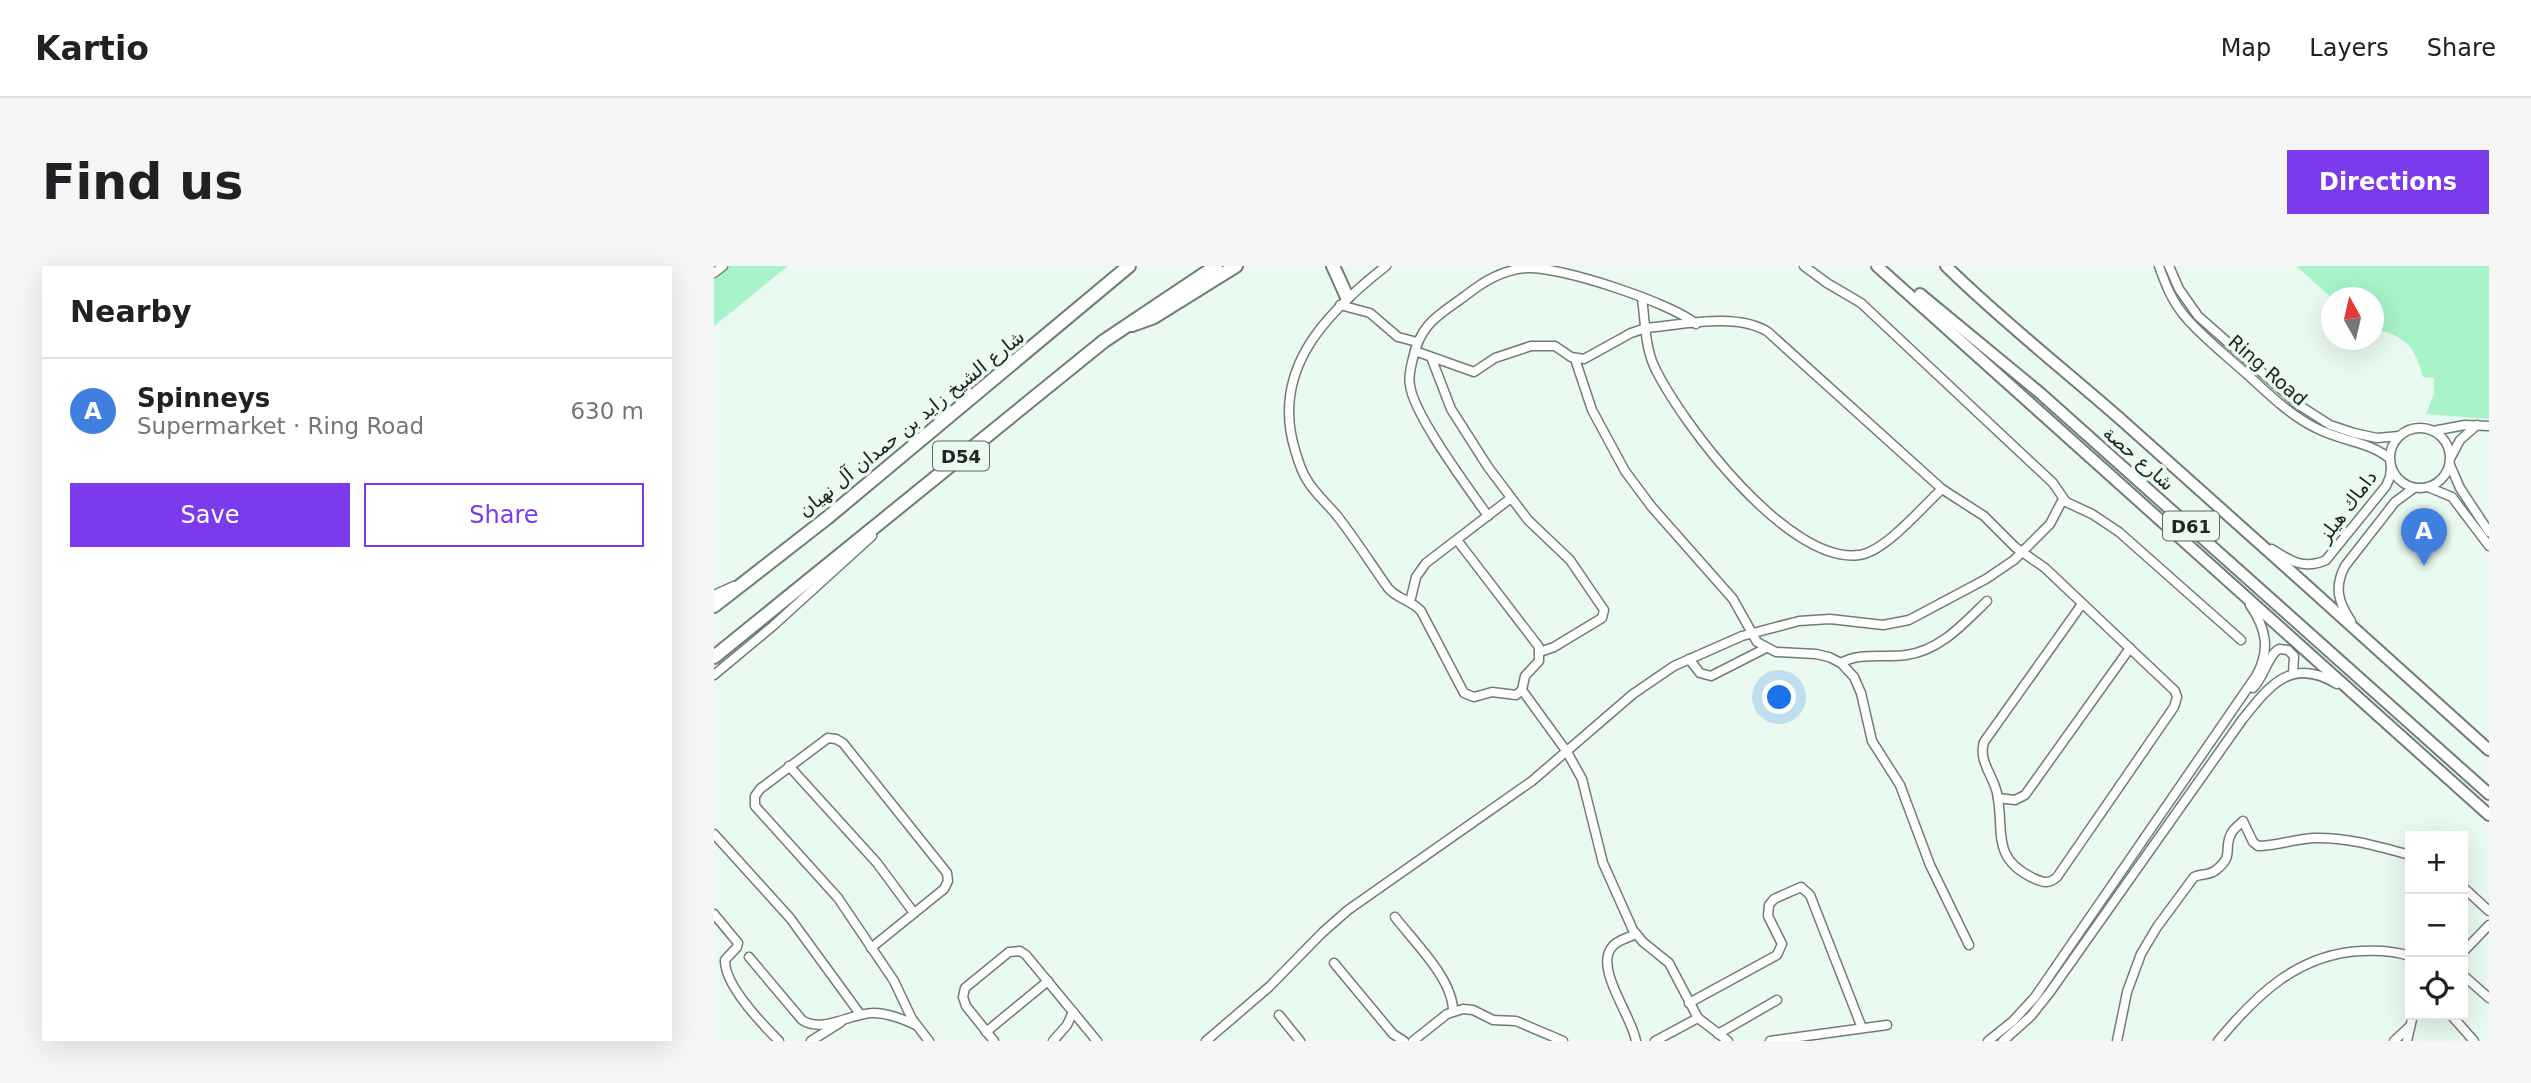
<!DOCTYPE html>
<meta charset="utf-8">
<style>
:root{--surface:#fff;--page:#f6f6f6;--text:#202124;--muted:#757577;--line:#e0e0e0;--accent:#7c3aed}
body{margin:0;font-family:"DejaVu Sans",Cairo,sans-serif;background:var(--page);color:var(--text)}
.controls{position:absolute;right:21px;bottom:21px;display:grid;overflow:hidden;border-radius:0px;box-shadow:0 7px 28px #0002}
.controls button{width:63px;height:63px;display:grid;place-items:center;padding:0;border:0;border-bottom:2px solid var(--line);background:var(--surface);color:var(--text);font:35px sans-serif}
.compass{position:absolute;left:1607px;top:21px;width:63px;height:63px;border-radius:50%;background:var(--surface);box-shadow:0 7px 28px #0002;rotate:352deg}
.you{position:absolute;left:1066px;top:432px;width:24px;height:24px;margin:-18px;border:5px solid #fff;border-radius:50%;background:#1a73e8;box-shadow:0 0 0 10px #1a73e833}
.badge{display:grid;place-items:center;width:46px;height:46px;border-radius:50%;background:var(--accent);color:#fff;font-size:23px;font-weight:700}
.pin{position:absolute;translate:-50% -58px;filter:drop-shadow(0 2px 4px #0008)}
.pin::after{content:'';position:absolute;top:37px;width:24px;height:21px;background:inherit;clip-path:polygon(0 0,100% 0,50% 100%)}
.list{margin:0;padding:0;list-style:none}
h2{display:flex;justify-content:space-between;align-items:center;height:91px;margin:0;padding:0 28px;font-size:30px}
h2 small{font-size:23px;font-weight:400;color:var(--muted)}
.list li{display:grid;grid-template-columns:46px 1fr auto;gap:21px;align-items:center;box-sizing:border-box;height:105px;padding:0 28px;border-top:2px solid var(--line)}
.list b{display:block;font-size:26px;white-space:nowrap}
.list p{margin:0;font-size:23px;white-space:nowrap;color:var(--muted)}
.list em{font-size:23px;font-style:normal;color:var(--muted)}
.actions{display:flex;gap:14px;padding:21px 28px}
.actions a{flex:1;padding:16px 0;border:2px solid var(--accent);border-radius:0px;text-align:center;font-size:24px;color:var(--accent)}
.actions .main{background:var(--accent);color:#fff}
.icon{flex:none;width:38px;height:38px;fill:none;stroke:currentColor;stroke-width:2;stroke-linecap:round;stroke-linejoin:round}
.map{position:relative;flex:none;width:1775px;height:775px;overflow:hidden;border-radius:0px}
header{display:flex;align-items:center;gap:42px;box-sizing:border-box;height:98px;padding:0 35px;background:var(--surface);border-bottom:2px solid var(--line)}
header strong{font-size:33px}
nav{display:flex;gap:38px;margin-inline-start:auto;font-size:24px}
.intro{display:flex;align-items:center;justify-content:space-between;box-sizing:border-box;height:168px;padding:0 42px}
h1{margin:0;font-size:49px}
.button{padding:18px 32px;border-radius:0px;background:var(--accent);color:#fff;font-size:24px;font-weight:700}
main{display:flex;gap:42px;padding:0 42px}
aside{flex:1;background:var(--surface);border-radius:0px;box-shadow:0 7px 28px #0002}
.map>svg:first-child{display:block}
.green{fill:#a8f3c9}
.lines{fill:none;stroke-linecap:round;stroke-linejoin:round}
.minor-casing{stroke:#6f7e75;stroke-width:11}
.major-casing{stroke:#6f7e75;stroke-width:14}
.highway-casing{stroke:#6f7e75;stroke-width:16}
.minor{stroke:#fff;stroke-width:8}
.major{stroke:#fff;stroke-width:10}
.highway{stroke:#fff;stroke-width:12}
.labels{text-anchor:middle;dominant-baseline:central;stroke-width:7;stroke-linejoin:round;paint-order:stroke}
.shield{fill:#eafaf0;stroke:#5d6660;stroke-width:2}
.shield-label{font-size:18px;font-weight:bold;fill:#202623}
.street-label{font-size:19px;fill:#202623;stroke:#eafaf0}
</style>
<header>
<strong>Kartio</strong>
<nav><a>Map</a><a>Layers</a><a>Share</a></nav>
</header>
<div class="intro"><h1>Find us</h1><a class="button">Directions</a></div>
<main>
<aside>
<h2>Nearby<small></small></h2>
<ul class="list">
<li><span class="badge" style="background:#3f7fe0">A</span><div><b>Spinneys</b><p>Supermarket · Ring Road</p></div><em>630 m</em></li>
</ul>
<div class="actions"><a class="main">Save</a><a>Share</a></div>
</aside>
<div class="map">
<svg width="1775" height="775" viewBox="0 0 1775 775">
<rect width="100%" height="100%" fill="#eafaf0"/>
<!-- green -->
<g class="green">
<path d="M0 0H74L0 60Z"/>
<path d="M1582 0H1775V153L1712 148 1720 128V112L1709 111C1702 81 1690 69 1660 63V32H1618Z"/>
</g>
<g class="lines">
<!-- minor casing -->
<g class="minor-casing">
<g id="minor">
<path d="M672 0C613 46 556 103 581 184 584 194 587 205 593 214 601 228 614 238 624 251 642 274 657 298 674 322 683 333 697 334 707 345L750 427 760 431 778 426 802 429 808 424 811 410 825 395V381L743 274"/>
<path d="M1090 0 1113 17 1147 37 1339 217 1352 236 1378 248 1405 266 1527 374"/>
<path d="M1445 0C1451 17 1457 33 1469 48 1485 68 1507 85 1527 103 1550 123 1573 148 1602 162 1626 175 1654 175 1675 192"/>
<path d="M1455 0 1465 23 1484 50 1585 139 1616 159 1640 167 1663 172 1685 170"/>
<path d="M0 7 9 0"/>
<path d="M928 32C931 54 931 80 940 100 967 157 1075 299 1145 289 1171 286 1208 241 1228 223"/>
<path d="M626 39 656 47 684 71 703 76"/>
<path d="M701 85 760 106 781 92 817 80H841L857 91 870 93 917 67 932 62C968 59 1023 46 1054 66L1228 223 1270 250 1301 281 1331 302 1461 425 1463 431 1460 441 1343 611C1334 619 1328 616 1319 612 1276 591 1291 565 1283 527 1279 509 1264 495 1270 476L1368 338"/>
<path d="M717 91 737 143 774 201 814 254 856 294 890 344 888 352 840 381 826 386"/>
<path d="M861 93 878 144 911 205 937 240 1019 333 1043 376 1062 386 1102 388 1115 391 1127 397 1140 411 1147 427 1158 475 1186 519 1216 599 1255 679"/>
<circle cx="1706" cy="192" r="30"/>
<path d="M1719 165 1751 159 1775 160"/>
<path d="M1737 191 1746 174 1763 159"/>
<path d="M1736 199 1746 222 1775 266"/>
<path d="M1714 221 1738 231 1775 280"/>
<path d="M774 250C755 223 699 148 696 119 694 110 697 101 699 92 707 57 724 50 751 30 770 15 788 4 813 2 845 0 958 37 982 58"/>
<path d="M1558 283C1576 295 1590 304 1612 294L1672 220 1676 211 1677 201"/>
<path d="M0 329 20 320"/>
<path d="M696 336 702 311 712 297 797 232"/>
<path d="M1637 355C1624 336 1620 321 1631 300L1681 236 1700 222"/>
<path d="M975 393 986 407 997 410 1052 382"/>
<path d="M1127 397C1146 386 1170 392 1192 389 1226 385 1250 357 1273 335"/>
<path d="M0 409 60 359 158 270"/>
<path d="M1539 422C1550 411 1554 389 1565 383L1574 384 1580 390 1579 408"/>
<path d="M808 424 853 486 868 513 889 597 919 664 929 676 955 697 984 752 1014 775"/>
<path d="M75 500 163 597 200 647"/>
<path d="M1284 532 1301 534 1311 529 1416 382"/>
<path d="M0 568 76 652 146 748"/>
<path d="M1749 621 1775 645"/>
<path d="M0 648 24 677 23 681 11 694C10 719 48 758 65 775"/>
<path d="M681 651C700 676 739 713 739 745"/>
<path d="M157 682 230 623 234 615 233 607 129 477 122 473 114 472 46 523 41 530V540L124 632 180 715 198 753 215 775"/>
<path d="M1749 686 1775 659"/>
<path d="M35 691 88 754C109 768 136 747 159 747 174 747 188 753 202 759"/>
<path d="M620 697 679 768 690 775"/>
<path d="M1749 709 1775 732"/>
<path d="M975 737 1063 689 1068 678 1054 650 1055 639 1060 633 1087 621 1096 629 1148 762"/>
<path d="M565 749 586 775"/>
<path d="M1737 749 1760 775"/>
<path d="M272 766 334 715"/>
<path d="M1004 768 1063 734"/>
<path d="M97 775 127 756"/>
<path d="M280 775 252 740 249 731 251 722 295 686 306 685 312 689 383 775"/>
<path d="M339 775 353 759 359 746"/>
<path d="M492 775 555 721 609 666 634 644 818 515 919 428 960 400 1028 370 1085 355 1116 353 1169 359 1195 354 1272 313 1300 294 1336 258 1349 233"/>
<path d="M699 775 733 748 749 743 759 744 779 754 802 755 849 775"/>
<path d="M922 775C918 750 880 702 898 681 903 674 914 672 922 668"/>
<path d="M941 775 984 752"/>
<path d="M1056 775 1173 759"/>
<path d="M1274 775 1299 755 1321 731 1542 410C1557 384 1552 362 1536 339"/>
<path d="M1289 775 1317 750 1336 726 1528 454C1555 420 1577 390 1623 418"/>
<path d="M1403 775 1413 726 1427 688 1443 661 1480 611C1487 607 1495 610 1502 604 1521 589 1509 583 1517 568 1519 563 1525 559 1529 555L1539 576 1544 580C1562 580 1581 573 1599 572 1633 571 1663 580 1696 589"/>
<path d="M1504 775C1542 729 1584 688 1647 685 1664 684 1681 685 1696 690"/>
<path d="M1680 775 1695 761"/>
<path d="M1693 775 1699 749"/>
</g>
</g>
<!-- major casing -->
<g class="major-casing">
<g id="major">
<path d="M1163 0 1775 549"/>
<path d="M1232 0C1289 56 1352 105 1412 158 1533 266 1655 375 1775 484"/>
<path d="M1206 28 1326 127 1775 528"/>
</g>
</g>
<!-- highway casing -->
<g class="highway-casing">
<g id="highway">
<path d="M619 0 633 31"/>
<path d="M418 59 440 51 522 0"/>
<path d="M0 340 113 252 415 0"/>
<path d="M0 391 390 75 502 0"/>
</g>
</g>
<!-- minor -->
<use href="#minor" class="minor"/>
<!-- major -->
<use href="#major" class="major"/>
<!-- highway -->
<use href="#highway" class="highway"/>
</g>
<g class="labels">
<!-- shield labels -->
<g class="shield">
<rect x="219" y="175.5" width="56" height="29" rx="5"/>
<rect x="1449" y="245.5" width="56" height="29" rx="5"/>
</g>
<g class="shield-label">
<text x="247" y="190">D54</text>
<text x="1477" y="260">D61</text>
</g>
<!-- street labels -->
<g class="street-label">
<text transform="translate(1554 104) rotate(41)">Ring Road</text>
<text transform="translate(197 157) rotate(-39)">شارع الشيخ زايد بن حمدان آل نهيان</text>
<text transform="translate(1425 192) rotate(41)">شارع حصة</text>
<text transform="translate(1633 240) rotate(-53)">داماك هيلز</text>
</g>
</g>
</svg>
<div class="controls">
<button>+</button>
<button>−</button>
<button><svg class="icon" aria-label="locate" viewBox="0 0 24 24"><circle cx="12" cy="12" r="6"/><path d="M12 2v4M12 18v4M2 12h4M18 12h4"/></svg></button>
</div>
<svg class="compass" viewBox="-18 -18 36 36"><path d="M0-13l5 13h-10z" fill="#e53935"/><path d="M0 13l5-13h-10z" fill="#757577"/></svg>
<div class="you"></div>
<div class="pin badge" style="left:1710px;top:300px;background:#3f7fe0">A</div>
</div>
</main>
